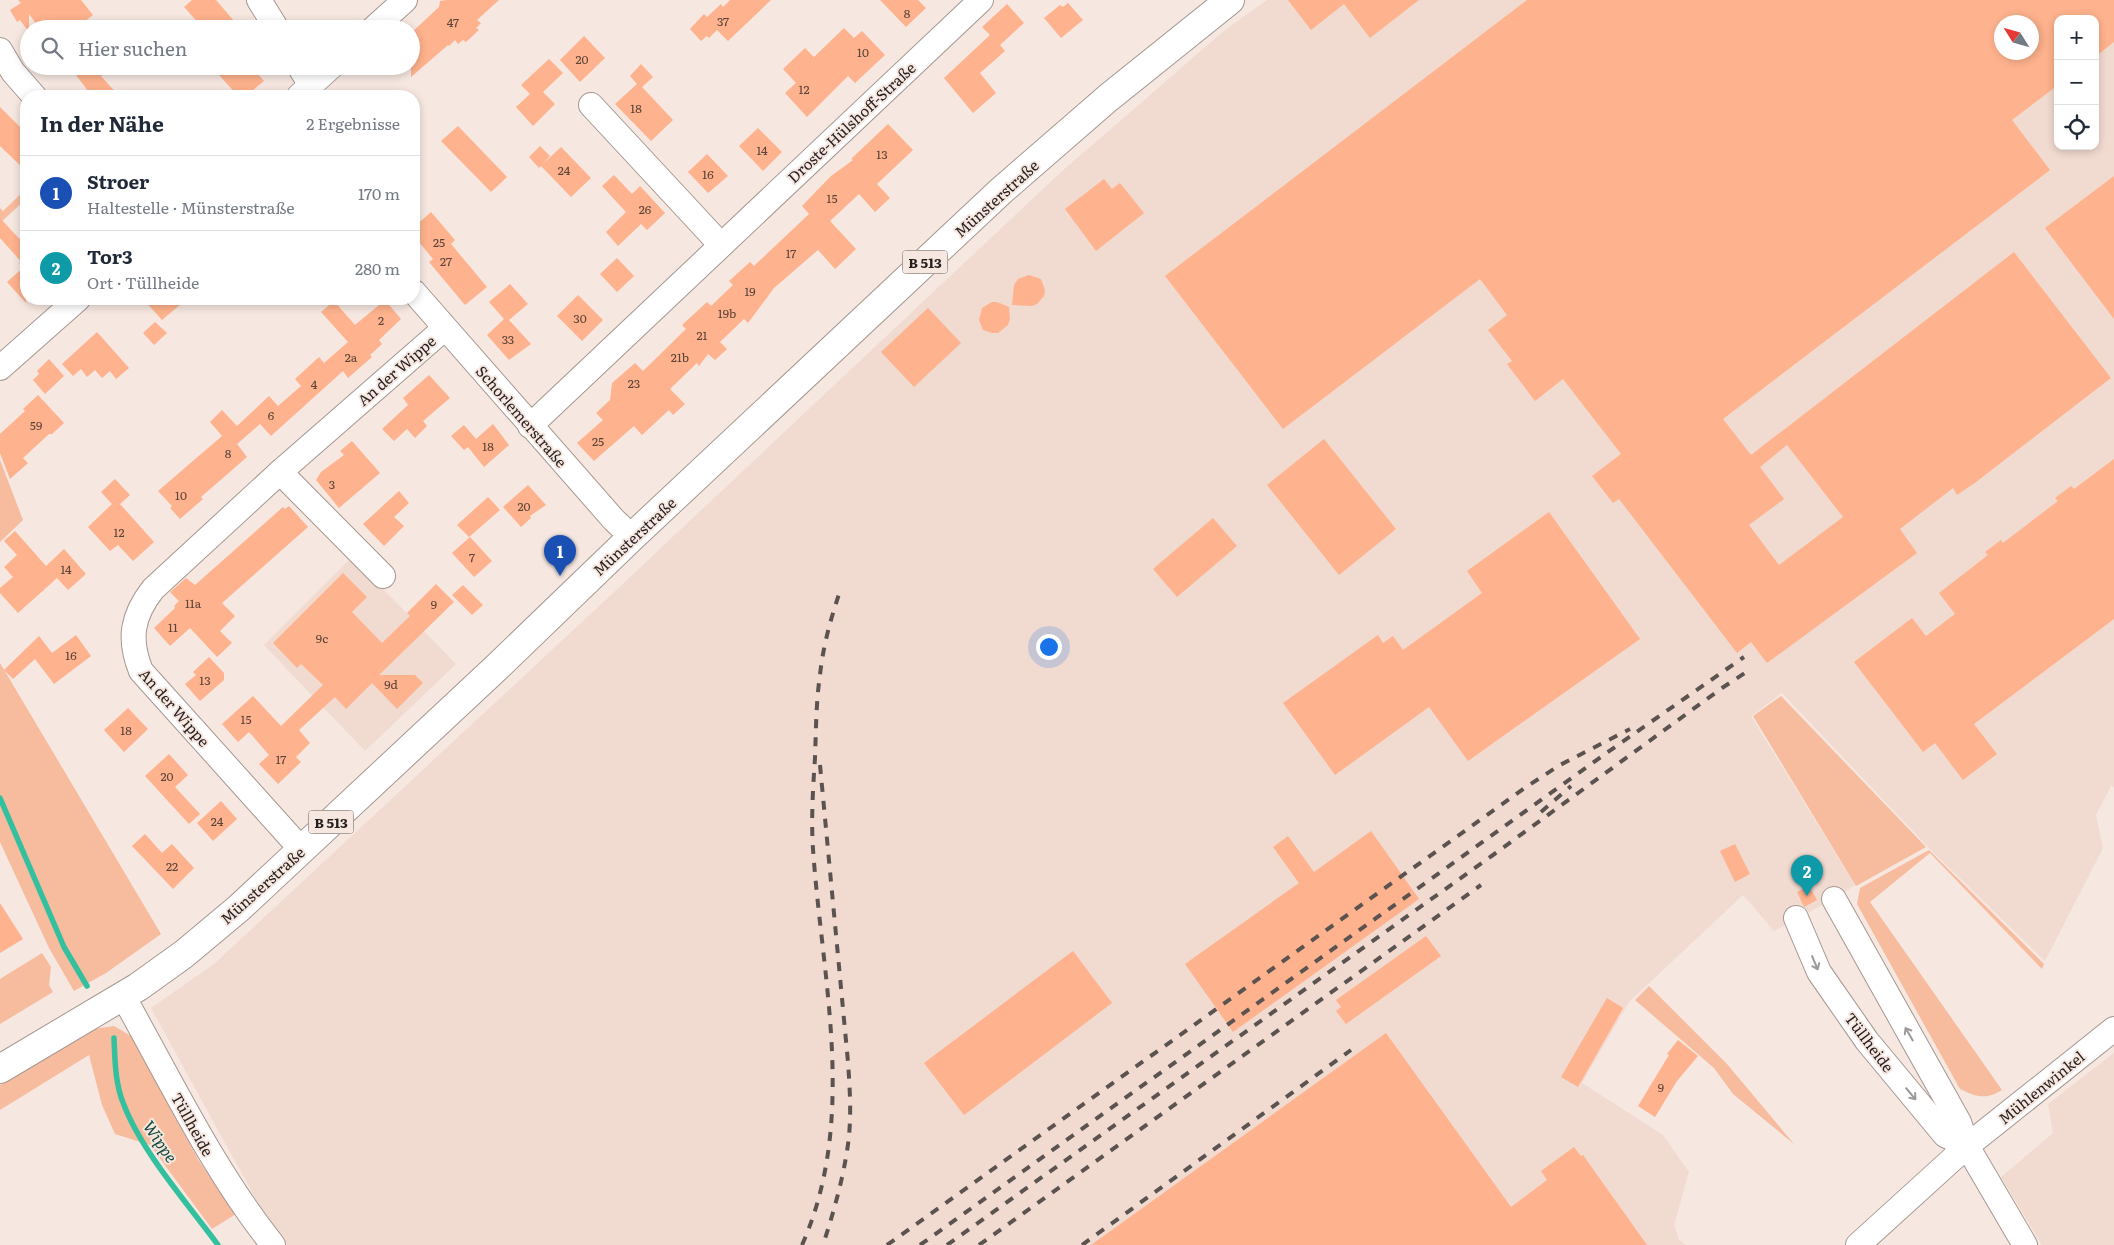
<!DOCTYPE html>
<html lang="de">
<meta charset="utf-8">
<style>
:root{--surface:#fff;--page:#f2f2f3;--text:#1f2937;--muted:#747a83;--line:#e0e1e3;--accent:#d93025}
body{margin:0;font-family:Literata,serif;background:var(--page);color:var(--text)}
.controls{position:absolute;right:15px;top:15px;display:grid;overflow:hidden;border-radius:10px;box-shadow:0 2px 8px #0003}
.controls button{width:45px;height:45px;display:grid;place-items:center;padding:0;border:0;border-bottom:1px solid var(--line);background:var(--surface);color:var(--text);font:25px sans-serif}
.compass{position:absolute;left:1994px;top:15px;width:45px;height:45px;border-radius:50%;background:var(--surface);box-shadow:0 2px 8px #0003;rotate:307deg}
.you{position:absolute;left:1048px;top:646px;width:18px;height:18px;margin:-12px;border:4px solid #fff;border-radius:50%;background:#1a73e8;box-shadow:0 0 0 8px #1a73e833}
.badge{display:grid;place-items:center;width:32px;height:32px;border-radius:50%;background:var(--accent);color:#fff;font-size:16px;font-weight:700}
.pin{position:absolute;translate:-50% -41px;filter:drop-shadow(0 1px 2px #0008)}
.pin::after{content:'';position:absolute;top:26px;width:18px;height:15px;background:inherit;clip-path:polygon(0 0,100% 0,50% 100%)}
.list{margin:0;padding:0;list-style:none}
h2{display:flex;justify-content:space-between;align-items:center;height:65px;margin:0;padding:0 20px;font-size:21px}
h2 small{font-size:16px;font-weight:400;color:var(--muted)}
.list li{display:grid;grid-template-columns:32px 1fr auto;gap:15px;align-items:center;box-sizing:border-box;height:75px;padding:0 20px;border-top:1px solid var(--line)}
.list b{display:block;font-size:19px;white-space:nowrap}
.list p{margin:0;font-size:16px;white-space:nowrap;color:var(--muted)}
.list em{font-size:16px;font-style:normal;color:var(--muted)}
.icon{flex:none;width:28px;height:28px;fill:none;stroke:currentColor;stroke-width:2;stroke-linecap:round;stroke-linejoin:round}
.map{position:relative;flex:none;width:2114px;height:1245px;overflow:hidden}
.search{position:absolute;background:var(--surface);box-shadow:0 2px 8px #0003;left:20px;top:20px;width:400px;height:55px;display:flex;align-items:center;gap:12px;box-sizing:border-box;padding:0 18px;border-radius:28px;color:var(--muted);font-size:19px}
.panel{position:absolute;background:var(--surface);box-shadow:0 2px 8px #0003;left:20px;top:90px;width:400px;height:215px;border-radius:20px}
.map>svg:first-child{display:block}
.built{fill:#f1dad0;fill-rule:evenodd}
.green{fill:#f7bb9e}
.lines{fill:none;stroke-linecap:round;stroke-linejoin:round}
.stream{stroke:#33c09e;stroke-width:5.5}
.building{fill:#feb28d;fill-rule:evenodd}
.minor-casing{stroke:#a59790;stroke-width:26}
.major-casing{stroke:#a59790;stroke-width:30}
.minor{stroke:#fff;stroke-width:24}
.major{stroke:#fff;stroke-width:28}
.rail{stroke:#5b5350;stroke-width:4;stroke-dasharray:9 9;stroke-linecap:butt}
.oneway{stroke:#9c9a99}
.labels{text-anchor:middle;dominant-baseline:central;stroke-width:4;stroke-linejoin:round;paint-order:stroke}
.number-label{font-size:12px;fill:#5a4338}
.shield{fill:#f6e7e0;stroke:#635a57;stroke-width:1}
.shield-label{font-size:14px;font-weight:bold;fill:#241e1c}
.street-label{font-size:15px;fill:#241e1c;stroke:#f6e7e0}
.water-label{font-size:16px;font-style:italic;fill:#0f493a;stroke:#f6e7e0}
</style>
<div class="map">
<svg width="2114" height="1245" viewBox="0 0 2114 1245">
<rect width="100%" height="100%" fill="#f6e7e0"/>
<!-- built -->
<g class="built">
<path d="M1267 0H2114V787L2111 786 2096 815 2103 848 2045 961 1930 849 1782 693 1751 716 1855 885 1834 899 1774 931 1743 895 1629 1002 1582 1083 1663 1135 1689 1172 1674 1225 1679 1240 1686 1245H287L258 1203 151 1008 214 964 612 594 1060 173 1225 30ZM2058 19H2095V146H2058ZM2002 22H2032V52H2002Z"/>
<path d="M352 557 456 664 365 751 264 645Z"/>
<path d="M2114 1053V1245H2042L2001 1177 2053 1133 2048 1104Z"/>
</g>
<!-- green -->
<g class="green">
<path d="M26 189V199L0 223V208L3 211Z"/>
<path d="M0 460 23 520 0 542Z"/>
<path d="M0 663 161 934 106 973 74 991 49 948 0 842Z"/>
<path d="M1781 696 1926 847 1856 886 1753 716Z"/>
<path d="M1929 850 2044 964 2042 969 1930 853 1870 902 2002 1090C1986 1100 1976 1097 1960 1089L1857 904 1860 888Z"/>
<path d="M42 953 51 967 49 985 53 992 0 1024V979Z"/>
<path d="M1649 986 1727 1064 1794 1144 1733 1094 1714 1068 1635 1000Z"/>
<path d="M114 1026 131 1036 199 1161 236 1214 212 1229 150 1145 115 1134 102 1105 89 1055 0 1110V1085L94 1029Z"/>
</g>
<g class="lines">
<!-- stream -->
<g class="stream">
<path d="M0 798 64 947 87 986"/>
<path d="M114 1038C115 1061 115 1084 124 1105 142 1152 188 1204 218 1245"/>
</g>
</g>
<!-- building -->
<g class="building">
<path d="M18 0H81L93 15 75 29H40L29 14V32L20 20 17 22 10 10 21 3Z"/>
<path d="M192 0H216L241 29H204L184 7Z"/>
<path d="M447 0H499L477 20 481 23 476 28 479 30 466 42 463 40 458 44 455 40 449 46 448 45 411 77V33L439 7 440 1Z"/>
<path d="M730 0H771L728 41 717 30 709 38 707 36 701 41 690 29 704 14 707 17 721 4 723 7Z"/>
<path d="M880 0H918L926 8 906 27Z"/>
<path d="M1288 0H1419L1370 38 1344 4 1311 30Z"/>
<path d="M1527 0H2114V42L2095 57V19H2058V85L2012 120 2050 170 1723 419 1751 455 2014 252 2111 378 1976 482 1957 495 1953 488 1900 529 1917 553 1767 663 1751 642 1737 653 1619 499 1613 503 1592 476 1621 454 1563 379 1535 401 1507 364 1512 361 1488 330 1507 315 1480 279 1283 429 1165 276ZM2002 22H2032V52H2002ZM1787 445 1843 517 1779 565 1749 525 1784 499 1760 467Z"/>
<path d="M1068 3 1083 20 1061 38 1044 18 1060 5 1063 7Z"/>
<path d="M1007 4 1024 23 1000 45 1005 51 980 73 996 93 973 113 944 78 990 35 982 27Z"/>
<path d="M844 28 854 38 862 31 885 55 855 83 848 76 807 117 785 93 796 83 783 69 805 48 814 57Z"/>
<path d="M584 36 605 58 580 82 560 60Z"/>
<path d="M549 59 563 73 543 92 555 104 533 126 516 107 530 94 521 85Z"/>
<path d="M641 64 653 77 642 87 673 120 651 141 615 104 637 84 630 76Z"/>
<path d="M69 66H117L101 76 119 96H92Z"/>
<path d="M211 66H251L264 81 246 96H238Z"/>
<path d="M0 107 26 133V171L0 146Z"/>
<path d="M888 124 913 150 877 184 890 198 875 212 859 194 830 221 856 249 835 269 818 250 774 288 748 323 744 319 720 342 727 349 715 360 708 354 699 366 697 363 670 389 685 404 673 415 669 410 642 435 634 426 594 461 577 443 603 420 596 413 610 400 612 383 635 363 643 371 686 329 682 325 707 302 711 306 733 285 729 281 750 262 754 266 809 214 802 206 831 176 853 160 851 159Z"/>
<path d="M458 126 507 177 491 192 441 141Z"/>
<path d="M758 128 782 152 763 171 739 146Z"/>
<path d="M540 146 550 156 543 164 561 147 591 178 571 197 541 166 539 168 529 157Z"/>
<path d="M707 154 728 176 708 193 688 172Z"/>
<path d="M614 175 632 194 640 186 665 213 647 230 641 224 618 246 606 232 626 212 602 186Z"/>
<path d="M2114 176V319L2045 228Z"/>
<path d="M1104 179 1112 189 1120 183 1144 213 1096 251 1065 209Z"/>
<path d="M431 212 455 240 451 244 487 287 465 305 429 262 433 259 414 236V227Z"/>
<path d="M0 218 26 246V303L7 282 25 266 0 238Z"/>
<path d="M617 258 634 276 617 292 600 274Z"/>
<path d="M1029 275 1041 279 1045 290 1044 296 1037 304 1032 306 1012 305 1014 285 1018 279Z"/>
<path d="M510 284 528 304 509 320 531 344 509 360 487 335 504 319 489 302Z"/>
<path d="M578 295 603 320 582 341 557 316Z"/>
<path d="M143 299H187L162 320Z"/>
<path d="M385 300 401 319 379 340 382 344 370 355 372 357 348 378 343 371 271 436 260 424 237 444 247 457 201 497 203 499 180 519 170 508 172 506 158 491 222 436 210 422 222 410 237 426 269 396 278 406 301 386 295 379 319 357 324 363 348 342 321 312 334 301 355 325Z"/>
<path d="M992 302H997L1009 307 1010 319 1008 325 998 333H992L983 330 979 320 982 308Z"/>
<path d="M928 308 961 343 914 387 881 352Z"/>
<path d="M155 322 167 333 154 345 143 333Z"/>
<path d="M97 332 129 368 116 379 110 371 102 378 95 370 87 377 81 369 73 376 62 364Z"/>
<path d="M49 359 64 376 45 394 33 380 39 374 37 371Z"/>
<path d="M429 375 450 398 423 421 427 426 415 438 407 429 394 441 382 429 408 405 403 398Z"/>
<path d="M38 395 64 423 52 434H49L23 458 28 463 10 479 0 453V434L25 411 23 409Z"/>
<path d="M493 424 509 445 484 467 468 447 464 450 451 436 464 425 476 439Z"/>
<path d="M1324 439 1396 529 1339 575 1267 485Z"/>
<path d="M352 441 380 473 339 508 316 480 321 472 344 455 340 451Z"/>
<path d="M2114 459V619L1974 724 1997 754 1963 780 1935 743 1923 752 1854 662 1912 618 1926 636 1955 614 1939 593 1988 555 1985 552 2001 540 2003 543 2058 501 2055 498 2071 486 2074 489Z"/>
<path d="M115 479 130 495 120 504 154 542 133 561 118 545 110 551 88 527 112 504 101 492Z"/>
<path d="M528 485 546 505 530 516 531 518 521 527 503 507Z"/>
<path d="M399 491 409 503 394 517 404 526 384 546 363 524Z"/>
<path d="M488 497 500 510 469 537 457 525Z"/>
<path d="M289 506 308 527 222 603 235 616 220 631 232 643 217 657 190 628 170 646 154 628 175 608 174 606 179 601 170 592 186 578 195 585 283 507 285 509Z"/>
<path d="M1549 512 1640 639 1468 761 1429 707 1335 775 1283 703 1378 635 1383 643 1393 636 1403 650 1482 593 1467 571Z"/>
<path d="M1213 518 1237 546 1177 597 1153 569Z"/>
<path d="M15 531 46 566 64 549 86 574 68 590 57 578 18 613 0 593V588L13 577 4 567 17 555 4 541Z"/>
<path d="M470 537 492 561 474 577 452 553Z"/>
<path d="M343 573 367 597 352 612 382 643 410 616 407 613 436 584 454 602 379 675H415L423 683 397 709 372 683 346 709 335 697 299 730 310 743 296 757 301 762 278 784 259 764 269 755 249 732 238 742 222 724 253 696 281 726 323 685 301 664 297 668 273 643Z"/>
<path d="M463 585 483 605 472 615 452 595Z"/>
<path d="M76 635 91 656 54 684 35 659 13 679 4 670 39 636 52 653Z"/>
<path d="M209 657 224 673V680L200 701 185 684 196 675 193 672Z"/>
<path d="M128 708 148 729 124 752 104 730Z"/>
<path d="M169 754 188 775 175 787 200 814 189 824 145 776Z"/>
<path d="M221 801 237 819 213 841 197 823Z"/>
<path d="M1371 831 1419 899 1233 1032 1185 964 1299 883 1273 847 1288 836 1314 872Z"/>
<path d="M145 834 162 853 172 844 194 868 173 889 132 846Z"/>
<path d="M1735 844 1750 874 1735 882 1720 851Z"/>
<path d="M1809 886 1817 900 1804 907 1797 892Z"/>
<path d="M0 903 23 939 0 953Z"/>
<path d="M1426 936 1441 956 1346 1024 1336 1011 1341 1007 1336 1000Z"/>
<path d="M1073 951 1112 1003 964 1115 924 1063Z"/>
<path d="M1607 998 1623 1008 1578 1087 1561 1077Z"/>
<path d="M1386 1033 1511 1207 1547 1180 1541 1171 1574 1147 1581 1156 1583 1155 1647 1245H1091Z"/>
<path d="M1678 1040 1698 1056 1677 1081 1655 1117 1638 1106 1669 1055 1667 1054Z"/>
</g>
<g class="lines">
<!-- minor casing -->
<g class="minor-casing">
<g id="minor">
<path d="M259 0 277 29"/>
<path d="M373 29 405 0"/>
<path d="M0 50 13 72 34 96"/>
<path d="M299 66 311 85"/>
<path d="M299 96 332 66"/>
<path d="M591 105 721 245"/>
<path d="M414 292 614 520 632 537"/>
<path d="M0 368 78 299"/>
<path d="M530 426 981 0"/>
<path d="M280 472 383 576"/>
<path d="M301 849 141 671C128 639 132 616 153 589L280 472 445 328"/>
<path d="M1834 899 1959 1122 1967 1146 2025 1245"/>
<path d="M1796 918 1819 972 1867 1041 1945 1135 1967 1146"/>
<path d="M123 996C171 1081 212 1168 273 1245"/>
<path d="M1858 1245 1967 1146 2114 1029"/>
</g>
</g>
<!-- major casing -->
<g class="major-casing">
<path id="major" d="M0 1069 138 987 184 954 239 908 496 668 632 537 1002 190 1108 98 1230 0"/>
</g>
<!-- minor -->
<use href="#minor" class="minor"/>
<!-- major -->
<use href="#major" class="major"/>
<!-- rail -->
<g class="rail">
<path d="M820 765 848 1062C850 1091 852 1122 847 1151 842 1183 833 1214 823 1245"/>
<path d="M1541 812 1571 786"/>
<path d="M802 1245C858 1119 822 980 813 849 811 819 813 788 815 758 816 731 816 702 820 675 823 646 831 618 840 591"/>
<path d="M887 1245 1526 787 1560 765 1630 729"/>
<path d="M920 1245 1615 747 1744 657"/>
<path d="M947 1245 1493 855 1722 688 1751 669"/>
<path d="M979 1245 1481 885"/>
<path d="M1082 1245 1351 1050"/>
</g>
</g>
<!-- one-way arrows -->
<defs><path id="oneway-shaft" d="M-6 0H5M1.5-3L5.5 0L1.5 3" fill="none" stroke-width="1.6" stroke-linecap="round" stroke-linejoin="round" transform="scale(1.25)"/></defs>
<g class="oneway">
<use href="#oneway-shaft" transform="translate(1815 963) rotate(67)"/>
<use href="#oneway-shaft" transform="translate(1909 1034) rotate(-120)"/>
<use href="#oneway-shaft" transform="translate(1911 1094) rotate(50)"/>
</g>
<g class="labels">
<!-- number labels -->
<g class="number-label">
<text x="907" y="13">8</text>
<text x="723" y="21">37</text>
<text x="453" y="22">47</text>
<text x="863" y="52">10</text>
<text x="582" y="59">20</text>
<text x="804" y="89">12</text>
<text x="636" y="108">18</text>
<text x="762" y="150">14</text>
<text x="882" y="154">13</text>
<text x="564" y="170">24</text>
<text x="708" y="174">16</text>
<text x="832" y="198">15</text>
<text x="645" y="209">26</text>
<text x="439" y="242">25</text>
<text x="791" y="253">17</text>
<text x="446" y="261">27</text>
<text x="750" y="291">19</text>
<text x="727" y="313">19b</text>
<text x="580" y="318">30</text>
<text x="381" y="320">2</text>
<text x="702" y="335">21</text>
<text x="508" y="339">33</text>
<text x="351" y="357">2a</text>
<text x="680" y="357">21b</text>
<text x="634" y="383">23</text>
<text x="314" y="384">4</text>
<text x="271" y="415">6</text>
<text x="36" y="425">59</text>
<text x="598" y="441">25</text>
<text x="488" y="446">18</text>
<text x="228" y="453">8</text>
<text x="332" y="484">3</text>
<text x="181" y="495">10</text>
<text x="524" y="506">20</text>
<text x="119" y="532">12</text>
<text x="472" y="557">7</text>
<text x="66" y="569">14</text>
<text x="193" y="603">11a</text>
<text x="434" y="604">9</text>
<text x="173" y="627">11</text>
<text x="322" y="638">9c</text>
<text x="71" y="655">16</text>
<text x="205" y="680">13</text>
<text x="391" y="684">9d</text>
<text x="246" y="719">15</text>
<text x="126" y="730">18</text>
<text x="281" y="759">17</text>
<text x="167" y="776">20</text>
<text x="217" y="821">24</text>
<text x="172" y="866">22</text>
<text x="1661" y="1087">9</text>
</g>
<!-- shield labels -->
<g class="shield">
<rect x="902.5" y="250.5" width="45" height="23" rx="4"/>
<rect x="308.5" y="810.5" width="45" height="23" rx="4"/>
</g>
<g class="shield-label">
<text x="925" y="262">B 513</text>
<text x="331" y="822">B 513</text>
</g>
<!-- street labels -->
<g class="street-label">
<text transform="translate(851 122) rotate(-43)">Droste-Hülshoff-Straße</text>
<text transform="translate(996 198) rotate(-42)">Münsterstraße</text>
<text transform="translate(396 370) rotate(-41)">An der Wippe</text>
<text transform="translate(522 416) rotate(49)">Schorlemerstraße</text>
<text transform="translate(634 536) rotate(-43)">Münsterstraße</text>
<text transform="translate(175 707) rotate(49)">An der Wippe</text>
<text transform="translate(262 885) rotate(-42)">Münsterstraße</text>
<text transform="translate(1870 1042) rotate(53)">Tüllheide</text>
<text transform="translate(2041 1087) rotate(-39)">Mühlenwinkel</text>
<text transform="translate(193 1124) rotate(61)">Tüllheide</text>
</g>
<!-- water labels -->
<g class="water-label">
<text transform="translate(161 1141) rotate(56)">Wippe</text>
</g>
</g>
</svg>
<div class="controls">
<button>+</button>
<button>−</button>
<button><svg class="icon" aria-label="locate" viewBox="0 0 24 24"><circle cx="12" cy="12" r="6"/><path d="M12 2v4M12 18v4M2 12h4M18 12h4"/></svg></button>
</div>
<svg class="compass" viewBox="-18 -18 36 36"><path d="M0-13l5 13h-10z" fill="#e53935"/><path d="M0 13l5-13h-10z" fill="#747a83"/></svg>
<div class="you"></div>
<div class="pin badge" style="left:560px;top:576px;background:#1a4fb4">1</div>
<div class="pin badge" style="left:1807px;top:896px;background:#0f9aa8">2</div>
<div class="search"><svg class="icon" aria-label="search" viewBox="0 0 24 24"><circle cx="10" cy="10" r="6"/><path d="M15 15l6 6"/></svg>Hier suchen</div>
<section class="panel">
<h2>In der Nähe<small>2 Ergebnisse</small></h2>
<ul class="list">
<li><span class="badge" style="background:#1a4fb4">1</span><div><b>Stroer</b><p>Haltestelle · Münsterstraße</p></div><em>170 m</em></li>
<li><span class="badge" style="background:#0f9aa8">2</span><div><b>Tor3</b><p>Ort · Tüllheide</p></div><em>280 m</em></li>
</ul>
</section>
</div>
